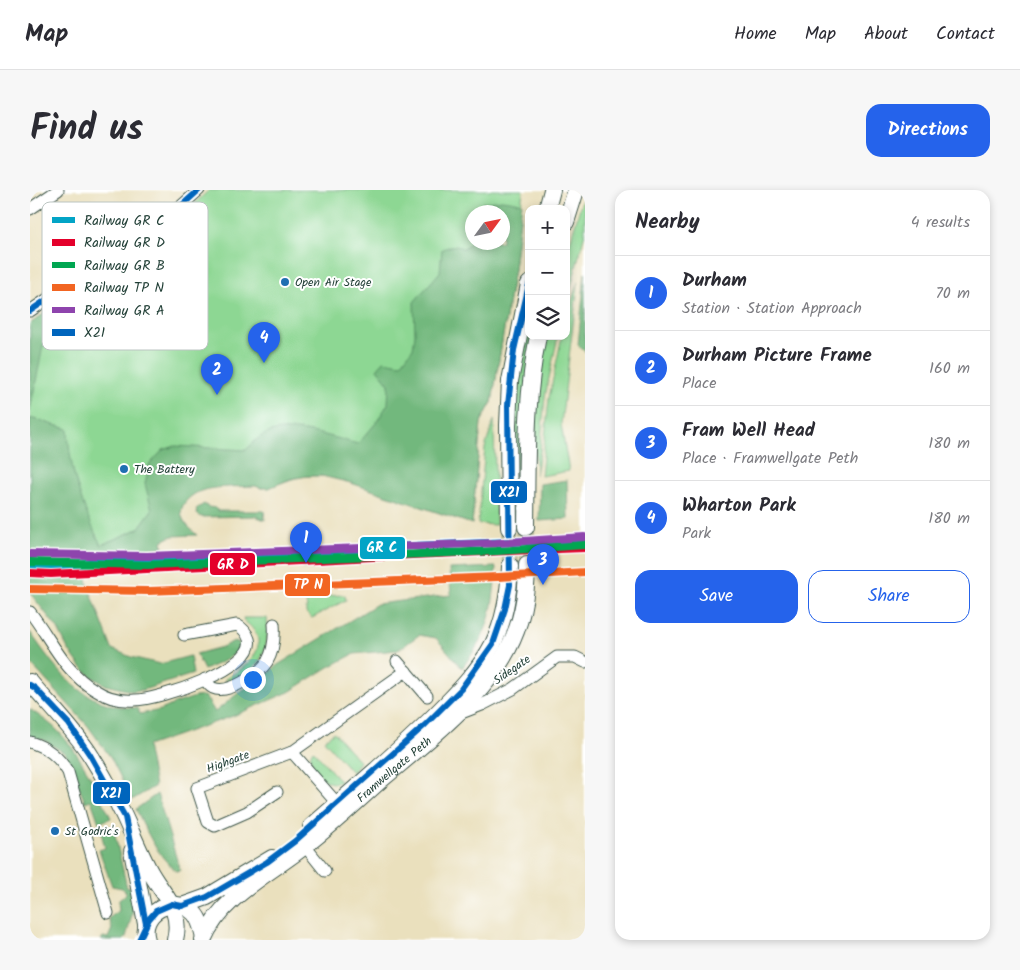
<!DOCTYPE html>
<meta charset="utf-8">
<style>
:root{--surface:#fff;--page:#f7f7f7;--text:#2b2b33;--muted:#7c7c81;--line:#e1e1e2;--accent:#2563eb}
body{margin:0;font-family:Kalam,sans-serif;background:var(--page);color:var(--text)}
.controls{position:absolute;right:15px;top:15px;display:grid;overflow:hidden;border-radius:10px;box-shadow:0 2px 8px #0003}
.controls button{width:45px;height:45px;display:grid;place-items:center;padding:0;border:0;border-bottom:1px solid var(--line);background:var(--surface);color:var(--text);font:25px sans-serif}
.compass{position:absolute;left:435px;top:15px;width:45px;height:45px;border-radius:50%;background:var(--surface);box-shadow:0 2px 8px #0003;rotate:57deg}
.you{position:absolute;left:222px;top:489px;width:18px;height:18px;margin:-12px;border:4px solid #fff;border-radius:50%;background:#1a73e8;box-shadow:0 0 0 8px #1a73e833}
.badge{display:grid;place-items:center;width:32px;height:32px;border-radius:50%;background:var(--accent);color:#fff;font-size:16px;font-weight:700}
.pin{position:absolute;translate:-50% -41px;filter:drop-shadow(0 1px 2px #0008)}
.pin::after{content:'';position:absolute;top:26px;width:18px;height:15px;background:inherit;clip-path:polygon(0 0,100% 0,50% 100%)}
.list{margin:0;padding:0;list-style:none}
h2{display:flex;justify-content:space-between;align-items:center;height:65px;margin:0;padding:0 20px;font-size:21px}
h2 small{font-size:16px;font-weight:400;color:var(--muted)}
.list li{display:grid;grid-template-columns:32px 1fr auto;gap:15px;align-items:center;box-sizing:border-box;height:75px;padding:0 20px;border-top:1px solid var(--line)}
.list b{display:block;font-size:19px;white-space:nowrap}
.list p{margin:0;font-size:16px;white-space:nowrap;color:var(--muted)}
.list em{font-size:16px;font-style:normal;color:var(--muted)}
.actions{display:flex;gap:10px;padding:15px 20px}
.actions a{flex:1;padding:11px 0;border:1px solid var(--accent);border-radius:15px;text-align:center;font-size:18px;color:var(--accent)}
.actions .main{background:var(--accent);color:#fff}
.icon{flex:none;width:28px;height:28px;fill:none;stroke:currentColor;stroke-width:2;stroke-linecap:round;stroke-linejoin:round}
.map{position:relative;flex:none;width:555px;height:750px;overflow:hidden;border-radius:15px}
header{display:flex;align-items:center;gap:30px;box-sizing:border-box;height:70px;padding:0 25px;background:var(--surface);border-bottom:1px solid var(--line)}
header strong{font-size:24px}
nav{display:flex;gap:28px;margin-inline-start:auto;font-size:18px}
.intro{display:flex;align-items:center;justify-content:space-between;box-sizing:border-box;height:120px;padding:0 30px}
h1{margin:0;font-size:35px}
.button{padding:12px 22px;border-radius:15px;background:var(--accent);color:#fff;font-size:18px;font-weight:700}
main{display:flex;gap:30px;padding:0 30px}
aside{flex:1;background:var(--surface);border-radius:15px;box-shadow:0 2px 8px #0003}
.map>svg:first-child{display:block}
.green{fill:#8dd793;stroke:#568a64;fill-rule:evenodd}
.forest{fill:#72b87d;stroke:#487a58}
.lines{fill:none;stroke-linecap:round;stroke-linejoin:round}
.highway-tunnel{stroke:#c1bfa2;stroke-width:16;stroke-dasharray:16 8;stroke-linecap:butt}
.minor-casing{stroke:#3d5549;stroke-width:13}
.highway-casing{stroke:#3d5549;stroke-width:18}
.minor{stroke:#fff;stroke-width:11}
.highway{stroke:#fff;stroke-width:16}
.bus-1-casing{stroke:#fff;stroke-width:10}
.bus-1{stroke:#0065bd;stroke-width:6}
.rail-1-casing{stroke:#fff;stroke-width:11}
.rail-2-casing{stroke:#fff;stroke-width:11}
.rail-3-casing{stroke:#fff;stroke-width:11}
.rail-4-casing{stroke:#fff;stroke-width:11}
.rail-5-casing{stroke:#fff;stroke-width:11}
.rail-1{stroke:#02a4c6;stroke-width:8}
.rail-2{stroke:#e4002b;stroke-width:8}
.rail-3{stroke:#00a651;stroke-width:8}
.rail-4{stroke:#f26522;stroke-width:8}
.rail-5{stroke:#8e44ad;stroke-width:8}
.poi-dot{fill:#1f6fb2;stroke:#fff;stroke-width:2}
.labels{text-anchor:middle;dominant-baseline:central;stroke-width:4;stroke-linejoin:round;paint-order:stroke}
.poi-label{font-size:12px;fill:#1f3d34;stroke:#fff;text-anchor:start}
.street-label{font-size:12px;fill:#1f3d34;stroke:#fff}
.key{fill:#fff;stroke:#bcc5c2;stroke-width:1}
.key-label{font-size:14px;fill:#1f3d34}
.line-badge{stroke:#fff;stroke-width:2}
.badge-label{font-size:14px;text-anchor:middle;font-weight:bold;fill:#fff}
</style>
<header>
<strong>Map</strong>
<nav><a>Home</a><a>Map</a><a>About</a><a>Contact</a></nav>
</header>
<div class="intro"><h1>Find us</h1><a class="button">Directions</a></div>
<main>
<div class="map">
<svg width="555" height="750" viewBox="0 0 555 750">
<rect width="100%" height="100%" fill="#fff"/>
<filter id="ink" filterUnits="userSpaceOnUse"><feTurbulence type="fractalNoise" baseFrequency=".02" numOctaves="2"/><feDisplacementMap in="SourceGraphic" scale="10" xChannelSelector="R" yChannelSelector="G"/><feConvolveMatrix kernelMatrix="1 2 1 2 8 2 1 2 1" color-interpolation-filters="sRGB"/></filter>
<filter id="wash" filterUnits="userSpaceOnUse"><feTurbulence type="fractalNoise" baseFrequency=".0096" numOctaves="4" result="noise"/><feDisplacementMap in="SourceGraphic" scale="20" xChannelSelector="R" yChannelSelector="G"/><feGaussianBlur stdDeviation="1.12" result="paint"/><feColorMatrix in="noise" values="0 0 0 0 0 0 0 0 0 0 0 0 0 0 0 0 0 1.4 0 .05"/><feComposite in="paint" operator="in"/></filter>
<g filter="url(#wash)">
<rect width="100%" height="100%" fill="#eae0bd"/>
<!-- green -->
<g class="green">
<path d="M179 0H493L484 79 462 212 451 232 442 334C412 324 383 314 354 304 330 296 304 284 279 286 262 286 247 297 231 298L220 275 122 320 108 339 71 355 0 351V134L43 102H49L51 96 132 40 135 41 137 37 156 22ZM442 22H472V52H442Z"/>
<path d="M555 0V43L536 115V66Z"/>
<path d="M548 92 531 234 539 281 511 286 519 208 532 146H536V128Z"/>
<path d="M499 127V146H502L492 336H486L484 218 488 179Z"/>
<path d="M516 146H528L515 207 510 262 506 285 505 228 507 203Z"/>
<path d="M464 230 466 335 448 334 455 258Z"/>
<path d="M312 405 315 406 316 410 282 428 276 423V418H277L275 408Z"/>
<path d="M213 428H237C239 462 233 478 199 491L195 489C219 477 245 453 214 431Z"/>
<path d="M304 542 330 572 322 582 294 550Z"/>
<path d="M283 560 310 591C297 601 273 572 283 560Z"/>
</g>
<!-- forest -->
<g class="forest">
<path d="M472 10 492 13 484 79 462 212 451 232 442 334 321 293 292 286H278L260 289 239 298H231L225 296C209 297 190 296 174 300 167 302 162 305 157 310 144 324 156 335 167 345L142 346 132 351 133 357 86 362V368H0V228L38 239C39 280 53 319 71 355L108 339 122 320 115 294 119 275 133 260 145 256 216 260C220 256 225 250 230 247 256 230 300 247 328 254L346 233 358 214 359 194 347 179 354 171 371 174 383 158 385 145 384 112 410 82 412 59 426 55 434 59 442 51V52H472V22H450L452 13Z"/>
<path d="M555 83V162L548 155Z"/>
<path d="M43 102 74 103 68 112 55 119 25 141 13 156 0 221V134Z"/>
<path d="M537 290 538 329 509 331 510 294Z"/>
<path d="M174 314 178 317 186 318 188 321H234L235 330 225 326 171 327 167 324 166 319Z"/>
<path d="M466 377C463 422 460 441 432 478L406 448 389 445 368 460 324 464 299 477 259 502 203 526 117 556 125 596 102 610 81 568 58 536 0 473V442C28 482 53 518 107 518L110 524 131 520 144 514 165 507 175 506 185 522 212 500 233 489 246 476 347 414 421 405 419 379Z"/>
<path d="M0 384 57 387 58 395 82 459 101 467 130 474 160 466 163 484 113 500 101 501 76 495 62 487 51 477 38 459 28 439 0 403Z"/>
<path d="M204 451 208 452 210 455 209 461 194 471 174 480 166 464 192 457Z"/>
<path d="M0 519C8 525 17 531 25 538 50 562 66 597 81 628L69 633 61 610 55 612 36 564 14 550 0 546Z"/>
<path d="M127 604 150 680 146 681C126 664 117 642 106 619Z"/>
<path d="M83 636 97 698 100 697C108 711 100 732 96 747L94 750H71L73 747 78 748 82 739 79 728 89 721 88 711 97 703 92 698 82 696 69 660 75 658 71 642Z"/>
</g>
</g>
<g filter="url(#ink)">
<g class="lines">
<!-- highway-tunnel -->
<g class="highway-tunnel">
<path d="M496 337 497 375"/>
<path d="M479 338 480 376"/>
</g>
<!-- minor casing -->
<g class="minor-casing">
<g id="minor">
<path d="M0 19 28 0"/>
<path d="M0 121 140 26 169 0"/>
<path d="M0 422C21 449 34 482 65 500 77 508 91 511 105 510 128 510 227 478 219 449 217 443 213 438 207 435L154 445"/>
<path d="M367 471 397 506"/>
<path d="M175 489C177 493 179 496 183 498 198 505 229 484 237 472 244 460 245 447 244 434"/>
<path d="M429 524 452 515 483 499 527 467H545L555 472"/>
<path d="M0 552C18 558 28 566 38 582L78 723"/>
<path d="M262 562 312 619"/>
<path d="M247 602 217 622 185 636 178 632 167 598 262 562 376 481"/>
<path d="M275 656 295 681"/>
</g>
</g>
<!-- highway casing -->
<g class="highway-casing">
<g id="highway">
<path d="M517 19 522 0"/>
<path d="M536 32 546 0"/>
<path d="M496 337C497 273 495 209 508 146"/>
<path d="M479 338 478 235 480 191 499 94"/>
<path d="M0 492C21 517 43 538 61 566 73 585 84 605 94 626 102 643 109 661 118 678 131 704 153 717 145 750"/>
<path d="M281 637C323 600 366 564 406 524 427 503 449 481 463 454 475 429 479 403 480 376"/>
<path d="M102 661 116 734"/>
<path d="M152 716 177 707 242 668"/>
<path d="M117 750C108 723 144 703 164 723 170 729 172 739 174 747"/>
<path id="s1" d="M173 750C190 709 235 686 268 661 298 639 325 613 352 589 395 553 452 509 478 459 492 433 497 404 497 375"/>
</g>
</g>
<!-- minor -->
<use href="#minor" class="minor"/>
<!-- highway -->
<use href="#highway" class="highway"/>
<!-- bus-1 casing -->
<g class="bus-1-casing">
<g id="bus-1">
<path d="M0 121 140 26 169 0"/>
<path d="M0 495 5 498 39 534 60 565 95 627 116 734"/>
<path d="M109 750 119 729 126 721 142 714 152 716 177 707 237 672 265 651 395 535 431 499 463 454 475 419 480 395 478 215 484 160 499 95"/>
</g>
</g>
<!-- bus-1 -->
<use href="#bus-1" class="bus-1"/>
<!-- rail-1 casing -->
<g class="rail-1-casing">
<path id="rail-1" d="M0 374 21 375 382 356 555 349"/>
</g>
<!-- rail-2 casing -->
<g class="rail-2-casing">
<path id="rail-2" d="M0 383 21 384 382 365 555 358"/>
</g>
<!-- rail-3 casing -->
<g class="rail-3-casing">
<path id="rail-3" d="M0 372 117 375 467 361 554 355"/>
</g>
<!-- rail-4 casing -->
<g class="rail-4-casing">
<path id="rail-4" d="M0 399 118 401 468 387 555 382"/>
</g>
<!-- rail-5 casing -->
<g class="rail-5-casing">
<path id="rail-5" d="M0 364 117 366 466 353 554 347"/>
</g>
<!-- rail-1 -->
<use href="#rail-1" class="rail-1"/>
<!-- rail-2 -->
<use href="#rail-2" class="rail-2"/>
<!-- rail-3 -->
<use href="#rail-3" class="rail-3"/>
<!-- rail-4 -->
<use href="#rail-4" class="rail-4"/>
<!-- rail-5 -->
<use href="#rail-5" class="rail-5"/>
</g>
</g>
<!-- markers -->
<g class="poi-dot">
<circle cx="255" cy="92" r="5"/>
<circle cx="94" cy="279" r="5"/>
<circle cx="25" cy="641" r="5"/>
</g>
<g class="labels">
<!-- poi labels -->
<g class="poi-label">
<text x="265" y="92">Open Air Stage</text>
<text x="104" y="279">The Battery</text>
<text x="35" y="641">St Godric's</text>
</g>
<!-- street labels -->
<g class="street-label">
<text transform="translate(482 480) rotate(-35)">Sidegate</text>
<text transform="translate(198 572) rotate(-20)">Highgate</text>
<text stroke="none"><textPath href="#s1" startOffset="258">Framwellgate Peth</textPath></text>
</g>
</g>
<!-- legend -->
<rect x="12" y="12" width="166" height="148" rx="8" class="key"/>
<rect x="22" y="27" width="23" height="6" fill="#02a4c6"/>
<rect x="22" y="49" width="23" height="7" fill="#e4002b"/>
<rect x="22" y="72" width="23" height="6" fill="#00a651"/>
<rect x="22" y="94" width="23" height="7" fill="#f26522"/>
<rect x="22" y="117" width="23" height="6" fill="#8e44ad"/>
<rect x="22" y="139" width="23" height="7" fill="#0065bd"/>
<g class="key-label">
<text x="54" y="35">Railway GR C</text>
<text x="54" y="57">Railway GR D</text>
<text x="54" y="80">Railway GR B</text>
<text x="54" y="102">Railway TP N</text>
<text x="54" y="125">Railway GR A</text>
<text x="54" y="147">X21</text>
</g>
<g class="line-badge">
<rect x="460" y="290" width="38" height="24" rx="5" fill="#0065bd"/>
<rect x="329" y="346" width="47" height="24" rx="5" fill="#02a4c6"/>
<rect x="179" y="362" width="47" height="24" rx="5" fill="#e4002b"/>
<rect x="254" y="383" width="47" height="24" rx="5" fill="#f26522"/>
<rect x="62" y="591" width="39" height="24" rx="5" fill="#0065bd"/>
</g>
<g class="badge-label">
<text x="479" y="307">X21</text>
<text x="352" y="362">GR C</text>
<text x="203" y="379">GR D</text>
<text x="278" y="399">TP N</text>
<text x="81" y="608">X21</text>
</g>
</svg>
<div class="controls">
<button>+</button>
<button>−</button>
<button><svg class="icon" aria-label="layers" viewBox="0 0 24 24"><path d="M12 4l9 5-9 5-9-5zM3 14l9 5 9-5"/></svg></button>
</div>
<svg class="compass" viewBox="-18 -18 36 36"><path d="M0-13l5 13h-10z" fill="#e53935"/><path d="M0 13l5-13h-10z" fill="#7c7c81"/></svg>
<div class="you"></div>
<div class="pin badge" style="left:276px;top:373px">1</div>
<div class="pin badge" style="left:187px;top:205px">2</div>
<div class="pin badge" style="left:513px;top:395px">3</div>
<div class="pin badge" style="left:234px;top:173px">4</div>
</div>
<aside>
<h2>Nearby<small>4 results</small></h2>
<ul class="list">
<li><span class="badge">1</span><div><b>Durham</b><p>Station · Station Approach</p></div><em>70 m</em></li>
<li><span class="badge">2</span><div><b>Durham Picture Frame</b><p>Place</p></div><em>160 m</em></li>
<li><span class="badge">3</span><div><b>Fram Well Head</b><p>Place · Framwellgate Peth</p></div><em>180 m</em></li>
<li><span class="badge">4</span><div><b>Wharton Park</b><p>Park</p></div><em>180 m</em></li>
</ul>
<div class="actions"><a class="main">Save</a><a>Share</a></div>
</aside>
</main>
